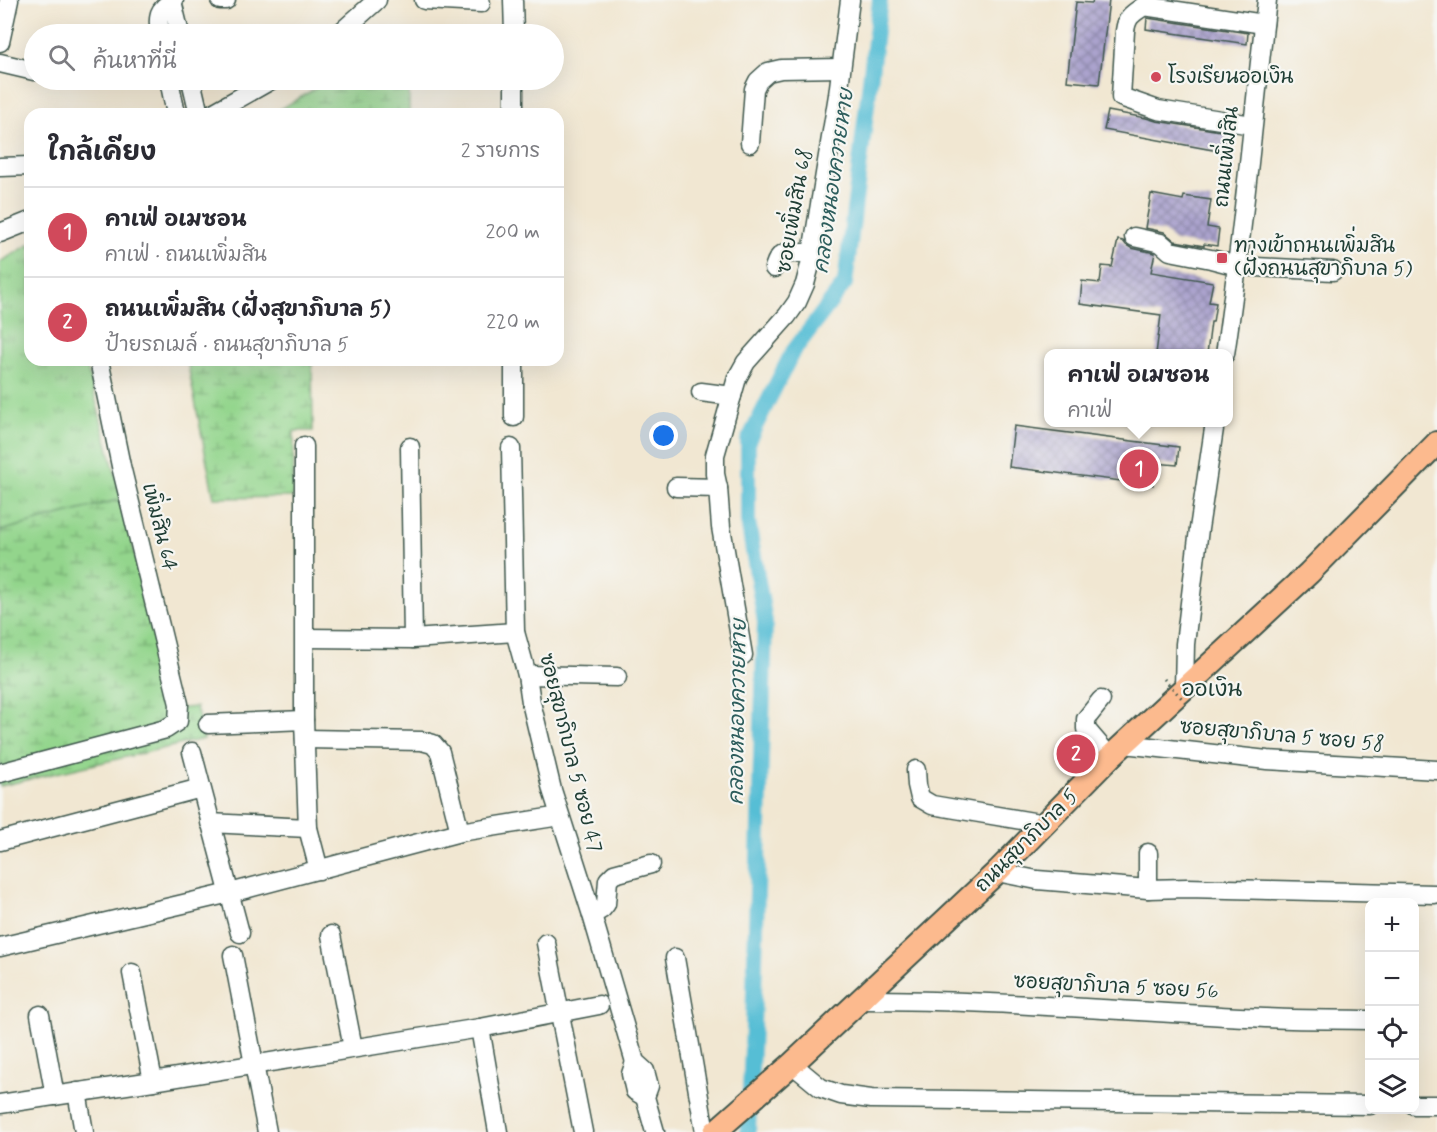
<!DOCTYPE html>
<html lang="th">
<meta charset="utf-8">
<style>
:root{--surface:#fff;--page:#f7f7f7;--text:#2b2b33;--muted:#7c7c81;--line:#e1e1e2;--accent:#d1495b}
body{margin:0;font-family:Mynerve,"Playpen Sans Thai",sans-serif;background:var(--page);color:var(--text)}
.controls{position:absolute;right:18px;bottom:18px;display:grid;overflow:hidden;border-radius:12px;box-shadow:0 6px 24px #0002}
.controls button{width:54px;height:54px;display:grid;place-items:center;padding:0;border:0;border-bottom:2px solid var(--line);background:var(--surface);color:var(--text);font:30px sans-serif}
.you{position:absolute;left:664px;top:436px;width:21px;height:21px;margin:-15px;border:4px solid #fff;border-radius:50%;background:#1a73e8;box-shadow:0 0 0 9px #1a73e833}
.badge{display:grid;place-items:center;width:39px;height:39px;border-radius:50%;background:var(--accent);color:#fff;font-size:20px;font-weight:700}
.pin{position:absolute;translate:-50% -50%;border:3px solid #fff;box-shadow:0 2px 6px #0006}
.popup{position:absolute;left:1044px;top:349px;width:189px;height:78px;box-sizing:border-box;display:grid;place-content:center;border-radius:12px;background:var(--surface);filter:drop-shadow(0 2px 4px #0005);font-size:20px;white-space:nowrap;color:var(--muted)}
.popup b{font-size:22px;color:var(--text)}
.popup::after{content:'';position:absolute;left:50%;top:100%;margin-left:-12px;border:12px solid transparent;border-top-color:var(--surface)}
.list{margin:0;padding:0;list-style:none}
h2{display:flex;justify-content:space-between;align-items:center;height:78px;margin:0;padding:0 24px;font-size:26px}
h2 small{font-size:20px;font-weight:400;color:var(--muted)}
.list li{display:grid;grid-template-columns:39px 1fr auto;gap:18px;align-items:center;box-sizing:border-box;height:90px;padding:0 24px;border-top:2px solid var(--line)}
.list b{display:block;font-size:22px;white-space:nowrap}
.list p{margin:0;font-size:20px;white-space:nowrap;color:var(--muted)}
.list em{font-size:20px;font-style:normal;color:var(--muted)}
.icon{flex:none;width:33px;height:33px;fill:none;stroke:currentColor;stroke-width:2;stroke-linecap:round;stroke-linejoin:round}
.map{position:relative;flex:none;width:1437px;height:1132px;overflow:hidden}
.search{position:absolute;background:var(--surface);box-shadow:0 6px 24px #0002;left:24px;top:24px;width:540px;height:66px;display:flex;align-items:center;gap:15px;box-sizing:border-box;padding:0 21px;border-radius:33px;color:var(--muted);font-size:22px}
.panel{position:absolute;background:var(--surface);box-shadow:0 6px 24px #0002;left:24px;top:108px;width:540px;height:258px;border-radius:18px}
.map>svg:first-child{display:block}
.grass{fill:url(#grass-tufts);stroke:#598960;stroke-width:1.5}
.wetland{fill:url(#wetland-marsh);stroke:#598960;stroke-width:1.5}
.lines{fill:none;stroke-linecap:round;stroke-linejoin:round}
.canal{stroke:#57bed5;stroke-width:16}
.building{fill:url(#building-cross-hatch)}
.minor-casing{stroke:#3e564c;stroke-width:21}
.major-casing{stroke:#3e564c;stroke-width:26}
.minor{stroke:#fff;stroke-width:18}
.major{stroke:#fcba8e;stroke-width:22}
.path-bridge{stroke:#3e564c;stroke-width:3;stroke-dasharray:1.5 4.5;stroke-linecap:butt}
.poi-dot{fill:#d1495b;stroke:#f6f6f2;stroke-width:2}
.labels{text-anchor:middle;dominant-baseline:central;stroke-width:4.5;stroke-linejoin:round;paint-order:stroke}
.poi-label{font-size:20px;fill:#1f3d34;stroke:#f6f6f2;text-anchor:start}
.street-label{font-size:20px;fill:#1f3d34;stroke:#f6f6f2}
.water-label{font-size:21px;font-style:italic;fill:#2d5d5c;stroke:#f6f6f2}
.quarter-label{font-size:22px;fill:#1f3d34;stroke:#f6f6f2}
</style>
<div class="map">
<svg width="1437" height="1132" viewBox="0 0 1437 1132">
<defs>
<pattern id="grass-tufts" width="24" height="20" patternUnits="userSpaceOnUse" patternTransform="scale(1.5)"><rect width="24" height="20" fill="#93d58c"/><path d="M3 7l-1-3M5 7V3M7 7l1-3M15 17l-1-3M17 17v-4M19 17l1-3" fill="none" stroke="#77ae73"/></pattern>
<pattern id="wetland-marsh" width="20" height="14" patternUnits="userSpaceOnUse" patternTransform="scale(1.5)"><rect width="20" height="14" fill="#93d58c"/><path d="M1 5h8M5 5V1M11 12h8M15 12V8" fill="none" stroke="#77ae73"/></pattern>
<pattern id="building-cross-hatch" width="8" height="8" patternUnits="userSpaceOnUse" patternTransform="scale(1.5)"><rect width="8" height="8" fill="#aba3cd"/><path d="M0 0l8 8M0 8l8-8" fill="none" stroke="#8b86a7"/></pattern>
</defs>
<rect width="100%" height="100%" fill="#f6f6f2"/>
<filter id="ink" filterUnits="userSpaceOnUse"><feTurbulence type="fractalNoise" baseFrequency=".0167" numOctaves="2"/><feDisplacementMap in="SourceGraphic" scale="12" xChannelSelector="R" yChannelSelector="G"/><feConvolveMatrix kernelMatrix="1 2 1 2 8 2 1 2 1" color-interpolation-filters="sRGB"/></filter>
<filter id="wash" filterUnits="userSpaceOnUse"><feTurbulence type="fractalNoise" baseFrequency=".008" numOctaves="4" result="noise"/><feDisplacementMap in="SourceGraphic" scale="24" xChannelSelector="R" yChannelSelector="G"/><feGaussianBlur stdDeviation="1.35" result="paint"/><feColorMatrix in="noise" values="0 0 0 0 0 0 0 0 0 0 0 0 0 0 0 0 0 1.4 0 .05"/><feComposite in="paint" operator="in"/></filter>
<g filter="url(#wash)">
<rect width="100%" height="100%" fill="#f1e7d2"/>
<!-- grass -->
<path class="grass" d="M30 244V360H85L122 499 0 531V262Z"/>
<!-- wetland -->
<g class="wetland">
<path d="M330 80H409V114H272Z"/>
<path d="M187 360H312L313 431H294L293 497 214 498Z"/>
<path d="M122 499 170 709 196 707 204 739 0 786V531Z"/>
</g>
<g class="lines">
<!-- canal -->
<path class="canal" d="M748 1132 753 1028 765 622 748 521V441L792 353 845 283 880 0"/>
</g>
<g id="blocks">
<!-- building -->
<g class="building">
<path d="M1093 0H1109L1099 84 1067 81 1076 2 1092 3Z"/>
<path d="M1147 18 1248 33 1247 44 1146 29Z"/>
<path d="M1108 111 1146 118 1156 121 1227 132 1224 152 1104 130Z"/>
<path d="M1151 194 1183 200 1184 196 1211 200 1207 227 1219 229 1217 246 1204 244V246L1175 241 1164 232 1145 228Z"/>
<path d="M1118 240 1123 241 1126 245 1131 248 1155 253 1151 272 1213 282 1209 302 1216 303 1213 322H1211L1207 354H1156L1161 315 1080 304 1082 281 1100 283 1102 266 1112 267Z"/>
<path d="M1014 426 1179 447 1177 465 1155 463 1153 485 1009 467Z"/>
</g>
</g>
</g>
<g filter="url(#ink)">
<use href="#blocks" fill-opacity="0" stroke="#3e564c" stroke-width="1.5"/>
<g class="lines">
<!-- minor casing -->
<g class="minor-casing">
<g id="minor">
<path d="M220 0H226"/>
<path d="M424 0 481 3"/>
<path d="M513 0 514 34"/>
<path d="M172 1 180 34"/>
<path d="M160 34C157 16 158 9 174 0"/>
<path d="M339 34 377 0"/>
<path d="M0 42 9 0"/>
<path d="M0 63 34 71"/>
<path d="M169 80 176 114"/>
<path d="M191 80 199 114"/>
<path d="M211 114 271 80"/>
<path d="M514 114V80"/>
<path d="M1252 125 1158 110 1121 97 1125 31C1127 16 1132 14 1144 6L1264 24"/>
<path d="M750 143 754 89 758 81 768 72 781 69 841 68"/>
<path d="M0 167 30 166"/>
<path d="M0 233 30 221"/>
<path d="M1134 237 1161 243 1170 251 1211 259 1238 266 1333 271"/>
<path d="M774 268C776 262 778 256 785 253H812"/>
<path d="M1225 354C1243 236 1253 118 1267 0"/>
<path d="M701 392 732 396"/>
<path d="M514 417V360"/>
<path d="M304 446V720L308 828 319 870"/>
<path d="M410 447 413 639"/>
<path d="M511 448 515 632 527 675 531 702 552 790 592 915 635 1062 645 1071 649 1086 645 1097 655 1132"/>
<path d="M676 487 718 488"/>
<path d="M305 638 413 639 515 632"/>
<path d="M743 655 721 527 718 488 715 474V455L737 378 746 362 787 316 797 302 805 284 810 265 838 95 850 0"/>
<path d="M527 675 617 677"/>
<path d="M1184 689 1185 644 1199 529 1215 422"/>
<path d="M1101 700 1086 719V729L1110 757"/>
<path d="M208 724 304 720"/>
<path d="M305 739 422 741 433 744 440 752 460 832"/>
<path d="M1124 744 1267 760 1437 770"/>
<path d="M192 752 240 933"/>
<path d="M916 770 917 785 920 798 932 805 1045 824"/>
<path d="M0 773 166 729 178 721 179 704 121 466 99 360"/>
<path d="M210 823 308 828"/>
<path d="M0 841 201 788"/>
<path d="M997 872 1037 880 1148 889 1187 888 1435 894"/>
<path d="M1148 889V853"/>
<path d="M592 915 602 909 606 904 608 880 614 874 651 864"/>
<path d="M331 935 353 1048"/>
<path d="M546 943 583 1132"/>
<path d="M0 947 230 893 460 832 560 816"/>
<path d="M233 955 267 1132"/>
<path d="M675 958 705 1132"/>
<path d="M132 973 153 1081"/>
<path d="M861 1000C996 1000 1130 1012 1265 1018 1300 1020 1335 1019 1370 1020"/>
<path d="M40 1015 55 1096"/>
<path d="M480 1028 498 1132"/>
<path d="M635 1062 631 1074 635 1091 645 1097"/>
<path d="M792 1064 821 1088 841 1095 871 1099 1370 1105"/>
<path d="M77 1092 84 1132"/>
<path d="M0 1104 153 1081 480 1028 599 1005"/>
<path d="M1414 1105H1437"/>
</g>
</g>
<!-- major casing -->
<g class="major-casing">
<path id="major" d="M715 1132 792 1064 997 872 1110 757 1309 573 1437 443"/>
</g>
<!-- minor -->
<use href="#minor" class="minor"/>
<!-- major -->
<use href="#major" class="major"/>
<!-- path-bridge -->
<path class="path-bridge" d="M1164 679 1188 705"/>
</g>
</g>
<!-- markers -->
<g class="poi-dot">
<circle cx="1156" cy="77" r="6"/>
<rect x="1216" y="252" width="12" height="12" rx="3"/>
</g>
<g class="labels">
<!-- poi labels -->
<g class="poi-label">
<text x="1168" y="77">โรงเรียนออเงิน</text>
<text x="1234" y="246">ทางเข้าถนนเพิ่มสิน<tspan x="1234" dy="23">(ฝั่งถนนสุขาภิบาล 5)</tspan></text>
</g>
<!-- street labels -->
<g class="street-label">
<text transform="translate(1227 157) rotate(-84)">ถนนเพิ่มสิน</text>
<text transform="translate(795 211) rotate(-80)">ซอยเพิ่มสิน 68</text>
<text transform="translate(159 527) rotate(76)">เพิ่มสิน 64</text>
<text transform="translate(1282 736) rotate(5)">ซอยสุขาภิบาล 5 ซอย 58</text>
<text transform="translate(570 753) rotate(76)">ซอยสุขาภิบาล 5 ซอย 47</text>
<text transform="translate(1027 841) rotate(-45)">ถนนสุขาภิบาล 5</text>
<text transform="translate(1116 987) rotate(3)">ซอยสุขาภิบาล 5 ซอย 56</text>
</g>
<!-- water labels -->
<g class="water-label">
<text transform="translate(834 181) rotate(-82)">คลองหนองควายหาย</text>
<text transform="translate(738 712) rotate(-89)">คลองหนองควายหาย</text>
</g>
<!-- quarter labels -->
<g class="quarter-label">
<text x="1212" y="690">ออเงิน</text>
</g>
</g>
</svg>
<div class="controls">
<button>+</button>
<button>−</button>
<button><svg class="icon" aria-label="locate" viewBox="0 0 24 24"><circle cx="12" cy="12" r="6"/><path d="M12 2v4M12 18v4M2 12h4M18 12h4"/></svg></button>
<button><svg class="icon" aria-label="layers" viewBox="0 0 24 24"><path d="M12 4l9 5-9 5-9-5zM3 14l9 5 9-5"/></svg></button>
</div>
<div class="you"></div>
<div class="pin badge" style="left:1139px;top:469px">1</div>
<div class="popup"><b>คาเฟ่ อเมซอน</b>คาเฟ่</div>
<div class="pin badge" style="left:1076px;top:754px">2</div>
<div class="search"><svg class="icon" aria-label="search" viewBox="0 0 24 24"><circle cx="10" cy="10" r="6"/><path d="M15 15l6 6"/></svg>ค้นหาที่นี่</div>
<section class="panel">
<h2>ใกล้เคียง<small>2 รายการ</small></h2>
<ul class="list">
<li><span class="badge">1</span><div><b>คาเฟ่ อเมซอน</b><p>คาเฟ่ · ถนนเพิ่มสิน</p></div><em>200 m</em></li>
<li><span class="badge">2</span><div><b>ถนนเพิ่มสิน (ฝั่งสุขาภิบาล 5)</b><p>ป้ายรถเมล์ · ถนนสุขาภิบาล 5</p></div><em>220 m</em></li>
</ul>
</section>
</div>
